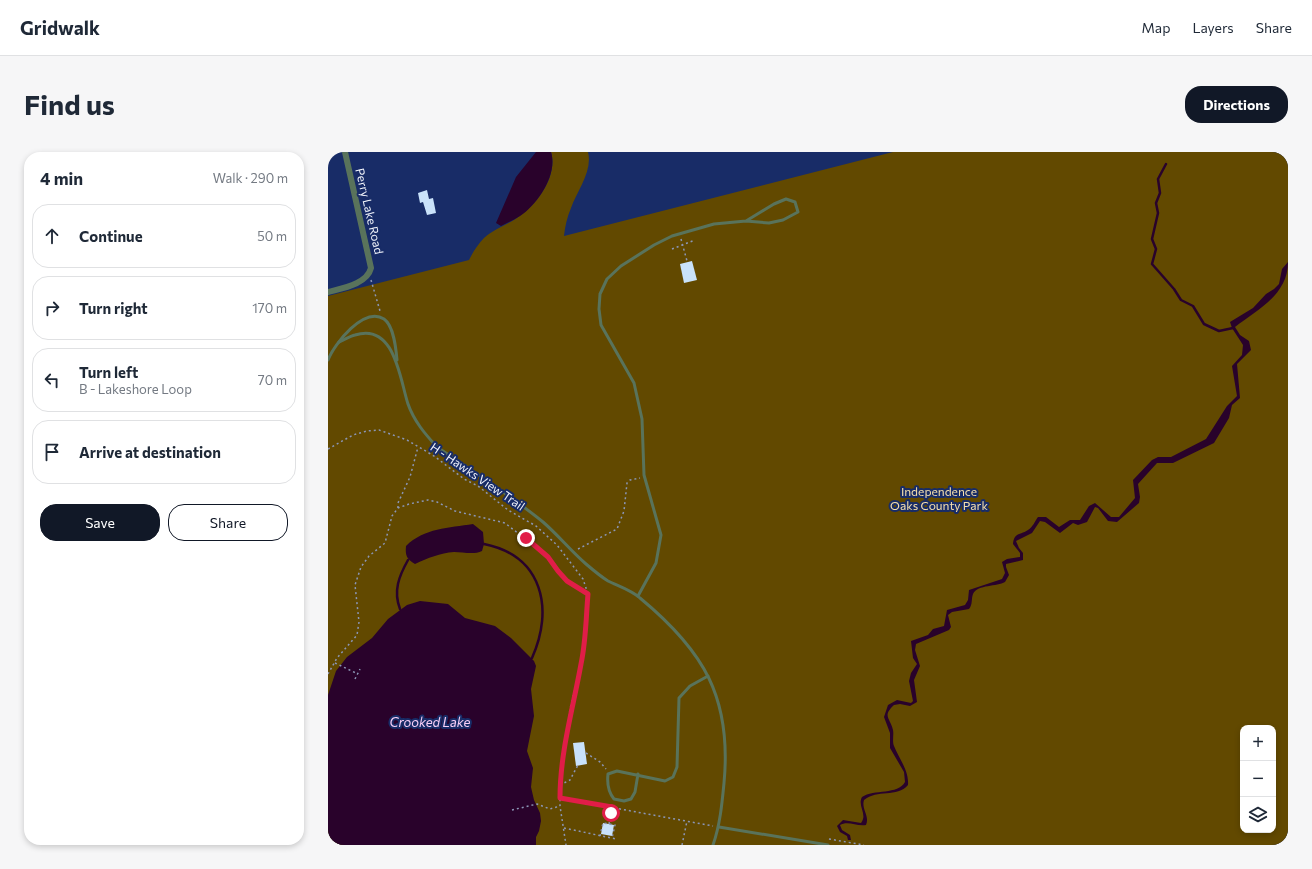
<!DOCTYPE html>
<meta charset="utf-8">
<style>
:root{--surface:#fff;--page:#f6f6f7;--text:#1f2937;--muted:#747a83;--line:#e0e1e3;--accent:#111827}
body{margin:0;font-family:Commissioner,sans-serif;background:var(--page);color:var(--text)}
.controls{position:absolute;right:12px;bottom:12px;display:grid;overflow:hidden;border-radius:8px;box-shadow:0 2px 6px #0003}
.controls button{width:36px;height:36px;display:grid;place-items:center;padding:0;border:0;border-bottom:1px solid var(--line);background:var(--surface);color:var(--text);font:20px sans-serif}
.stop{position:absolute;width:12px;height:12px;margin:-9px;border:3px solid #e11d48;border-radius:50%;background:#fff}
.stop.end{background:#e11d48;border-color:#fff;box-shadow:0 1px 4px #0008}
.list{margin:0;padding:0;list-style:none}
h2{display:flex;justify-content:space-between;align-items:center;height:52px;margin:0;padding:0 16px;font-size:17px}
h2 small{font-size:13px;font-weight:400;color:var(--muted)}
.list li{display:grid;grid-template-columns:26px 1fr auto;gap:12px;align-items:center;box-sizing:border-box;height:64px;margin:0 8px 8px;padding:0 8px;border:1px solid var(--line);border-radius:16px}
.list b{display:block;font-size:15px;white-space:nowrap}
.list p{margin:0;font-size:13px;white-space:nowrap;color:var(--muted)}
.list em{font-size:13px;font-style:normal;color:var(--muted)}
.actions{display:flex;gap:8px;padding:12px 16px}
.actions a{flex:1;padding:9px 0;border:1px solid var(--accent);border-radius:16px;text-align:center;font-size:14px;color:var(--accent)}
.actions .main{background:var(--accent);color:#fff}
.icon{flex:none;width:22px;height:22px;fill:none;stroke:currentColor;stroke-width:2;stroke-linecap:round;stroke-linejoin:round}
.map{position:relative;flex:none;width:960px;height:693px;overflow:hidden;border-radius:16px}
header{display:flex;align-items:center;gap:24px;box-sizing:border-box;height:56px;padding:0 20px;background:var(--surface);border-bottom:1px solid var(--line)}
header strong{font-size:19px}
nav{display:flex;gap:22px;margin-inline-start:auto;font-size:14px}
.intro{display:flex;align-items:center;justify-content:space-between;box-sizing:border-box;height:96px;padding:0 24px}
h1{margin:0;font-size:28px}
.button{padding:10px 18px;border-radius:16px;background:var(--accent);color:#fff;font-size:14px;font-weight:700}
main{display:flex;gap:24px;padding:0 24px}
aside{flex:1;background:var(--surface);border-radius:16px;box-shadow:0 2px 6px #0003}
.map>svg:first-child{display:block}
.green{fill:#624900;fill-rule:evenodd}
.water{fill:#29022b}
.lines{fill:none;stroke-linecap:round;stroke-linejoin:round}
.stream{stroke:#29022b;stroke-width:2.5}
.building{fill:#c9e2fa}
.path{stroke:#8b96b6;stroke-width:1.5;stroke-dasharray:2 3;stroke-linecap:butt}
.lane{stroke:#59735b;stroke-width:3}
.street{stroke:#59735b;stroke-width:6}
.route{stroke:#e11d48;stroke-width:5}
.labels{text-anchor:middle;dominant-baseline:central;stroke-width:4;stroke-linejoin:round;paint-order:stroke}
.street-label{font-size:12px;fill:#eff2fa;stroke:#182c67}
.park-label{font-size:12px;fill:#f7e0ad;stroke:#182c67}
.water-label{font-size:13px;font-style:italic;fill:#f8cff7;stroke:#182c67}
</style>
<header>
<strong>Gridwalk</strong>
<nav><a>Map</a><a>Layers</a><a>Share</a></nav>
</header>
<div class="intro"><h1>Find us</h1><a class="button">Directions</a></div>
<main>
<aside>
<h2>4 min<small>Walk · 290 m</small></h2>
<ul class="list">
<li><svg class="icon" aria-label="ahead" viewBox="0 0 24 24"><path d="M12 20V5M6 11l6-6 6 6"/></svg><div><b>Continue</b></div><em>50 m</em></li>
<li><svg class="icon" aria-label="right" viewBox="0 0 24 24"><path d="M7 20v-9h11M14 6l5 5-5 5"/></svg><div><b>Turn right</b></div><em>170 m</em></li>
<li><svg class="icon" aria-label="left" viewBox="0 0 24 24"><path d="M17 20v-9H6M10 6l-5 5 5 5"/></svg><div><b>Turn left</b><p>B - Lakeshore Loop</p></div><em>70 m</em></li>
<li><svg class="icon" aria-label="arrive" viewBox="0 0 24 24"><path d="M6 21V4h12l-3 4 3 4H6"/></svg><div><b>Arrive at destination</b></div></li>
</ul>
<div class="actions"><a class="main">Save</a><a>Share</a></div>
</aside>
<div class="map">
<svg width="960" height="693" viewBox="0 0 960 693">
<rect width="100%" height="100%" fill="#182c67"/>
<!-- green -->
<path class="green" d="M223 0H260C265 19 249 39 243 56 239 65 237 75 236 84L565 0H960V693H0V144L141 108C145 100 150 92 156 86 167 76 182 72 193 63 211 50 230 22 223 0ZM915 576H945V678H915Z"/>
<!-- water -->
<g class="water">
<path d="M208 0H223C230 22 210 52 192 64 186 68 179 71 173 74L168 71 188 25Z"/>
<path d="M960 110C960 143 929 158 907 175L912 183 921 189 923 198 909 212 912 246 904 253 901 266 886 291 845 311H829L810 332 812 345 811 351 789 370 780 369 770 356 767 355 759 370 750 373 745 371 732 381 717 370 712 369 704 381 688 389 691 396 695 401V408L678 412V415L681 423 677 430C669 435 650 432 645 442 643 447 645 452 641 457L624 460 620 463 623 475 621 478 588 492 587 498 592 514 586 528 589 550 582 554 572 552 566 553C554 564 562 566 565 578 566 583 564 589 566 594 571 607 581 618 580 633 569 646 549 637 536 648 533 657 542 664 538 673 529 675 520 668 512 673L514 678 522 683 523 688H520L519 684 512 680 509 674 515 668 533 671C540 662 529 654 534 645 546 637 570 643 577 630L576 620 562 596V581L556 565 560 553 569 548 583 551 585 549 581 529 583 521 589 512 585 506 583 489 600 483 605 477 616 474 619 458 637 453 640 448 641 438 674 427 677 421 674 410 679 407 692 405V401L685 392C686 380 693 383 700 378 705 375 707 369 710 365H718L731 375 742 368H752L761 354 767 351 783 365H791L807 346 805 328 824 308 830 305H843L878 287 899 254 909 244 904 214 914 203 915 193 904 176 902 170 925 156 938 142 946 137 951 132 954 117Z"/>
<path d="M145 372 155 380 156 392 154 399C146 403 135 400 126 400 112 401 100 406 87 412 79 407 77 404 78 394 96 376 121 376 145 372Z"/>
<path d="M92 449 120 452 137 466 167 474 183 486 206 509 208 514 203 537 206 564 199 599 205 616 203 635 206 648 212 661 213 669 211 679 208 685V693H0V543L8 519 19 505 44 486 60 467 79 453Z"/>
</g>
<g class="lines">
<!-- stream -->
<g class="stream">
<path d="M838 12 830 27 832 41 828 51 830 61 824 87 828 97 824 112 846 137 853 148 865 154 876 172 891 179 905 176"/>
<path d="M156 392C215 404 226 457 204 506"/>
<path d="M72 457C65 439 71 424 80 408"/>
</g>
</g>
<!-- building -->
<g class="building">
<path d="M99 38 101 47 105 46 108 61 99 63 95 50 92 51 90 41Z"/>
<path d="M364 109 369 128 356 131 352 112Z"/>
<path d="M256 590 259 612 248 614 245 591Z"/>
<path d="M275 671 286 673 284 684 273 682Z"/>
</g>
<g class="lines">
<!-- path -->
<g class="path">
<path d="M353 87 359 109"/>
<path d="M344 97 367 88"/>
<path d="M43 128 52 159"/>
<path d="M0 297 25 283 39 279 51 278 79 288 106 304 136 327 150 334 180 358 208 374 229 393 255 427 260 442 257 486 253 513 242 557 232 633V654L238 693"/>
<path d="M70 356V351L82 325 90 295"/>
<path d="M250 397 289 377 296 359 299 331 302 328 312 326"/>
<path d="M7 511 30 522"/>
<path d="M0 522 9 506 29 483 31 470 27 433 33 415 41 404 57 391 64 364 70 356 81 352 100 348 109 350 127 359 177 371 220 405 230 419 239 429 260 442"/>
<path d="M27 527 32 517"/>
<path d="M258 601 272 610 278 617"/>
<path d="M232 633 242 628 250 613"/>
<path d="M232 646 385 674"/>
<path d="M184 658 209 652 222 657 232 654"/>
<path d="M281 672 284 656"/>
<path d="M236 676 288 687"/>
<path d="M272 684 275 671 287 673 284 686"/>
<path d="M501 687 536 693"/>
<path d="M354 693 359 669"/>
</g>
<!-- lane -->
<g class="lane">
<path d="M11 190C16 188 22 184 27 183 67 170 72 228 80 252 86 269 97 282 109 295 144 319 182 343 215 370 230 383 243 399 258 412 265 418 272 424 280 429 290 434 303 438 312 446 376 499 404 546 396 631 394 652 392 673 385 693"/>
<path d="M0 208C6 192 36 154 56 167 66 174 68 197 69 208"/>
<path d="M310 444 328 411 333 383 316 323 314 267 306 231 273 173 271 157 272 142 279 127 293 114 326 93 344 84 386 72 418 69 441 71 455 68 470 60 467 50 458 47 446 52 418 69"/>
<path d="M310 622 307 640 303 647 296 649 286 647C281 641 279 631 280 622L289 619 337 629 345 625 349 615 351 546 362 534 380 524"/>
<path d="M391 675 500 693"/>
</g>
<!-- street -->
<path class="street" d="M0 140C15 136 39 132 43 116L17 0"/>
</g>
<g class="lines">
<!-- route -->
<path class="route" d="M198 386 220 405 230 419 239 429 260 442C258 465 258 489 253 512 245 557 232 600 232 646L284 655 283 661"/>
</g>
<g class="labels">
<!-- street labels -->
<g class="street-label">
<text transform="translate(42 59) rotate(77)">Perry Lake Road</text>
<text transform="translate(150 324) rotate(34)">H - Hawks View Trail</text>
</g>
<!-- park labels -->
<g class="park-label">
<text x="611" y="339">Independence<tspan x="611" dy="14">Oaks County Park</tspan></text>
</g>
<!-- water labels -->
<g class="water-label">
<text x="102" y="570">Crooked Lake</text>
</g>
</g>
</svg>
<div class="controls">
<button>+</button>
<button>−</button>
<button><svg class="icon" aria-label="layers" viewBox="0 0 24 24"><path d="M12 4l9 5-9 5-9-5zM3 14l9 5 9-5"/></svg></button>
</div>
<div class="stop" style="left:283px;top:661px"></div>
<div class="stop end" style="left:198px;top:386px"></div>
</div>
</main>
